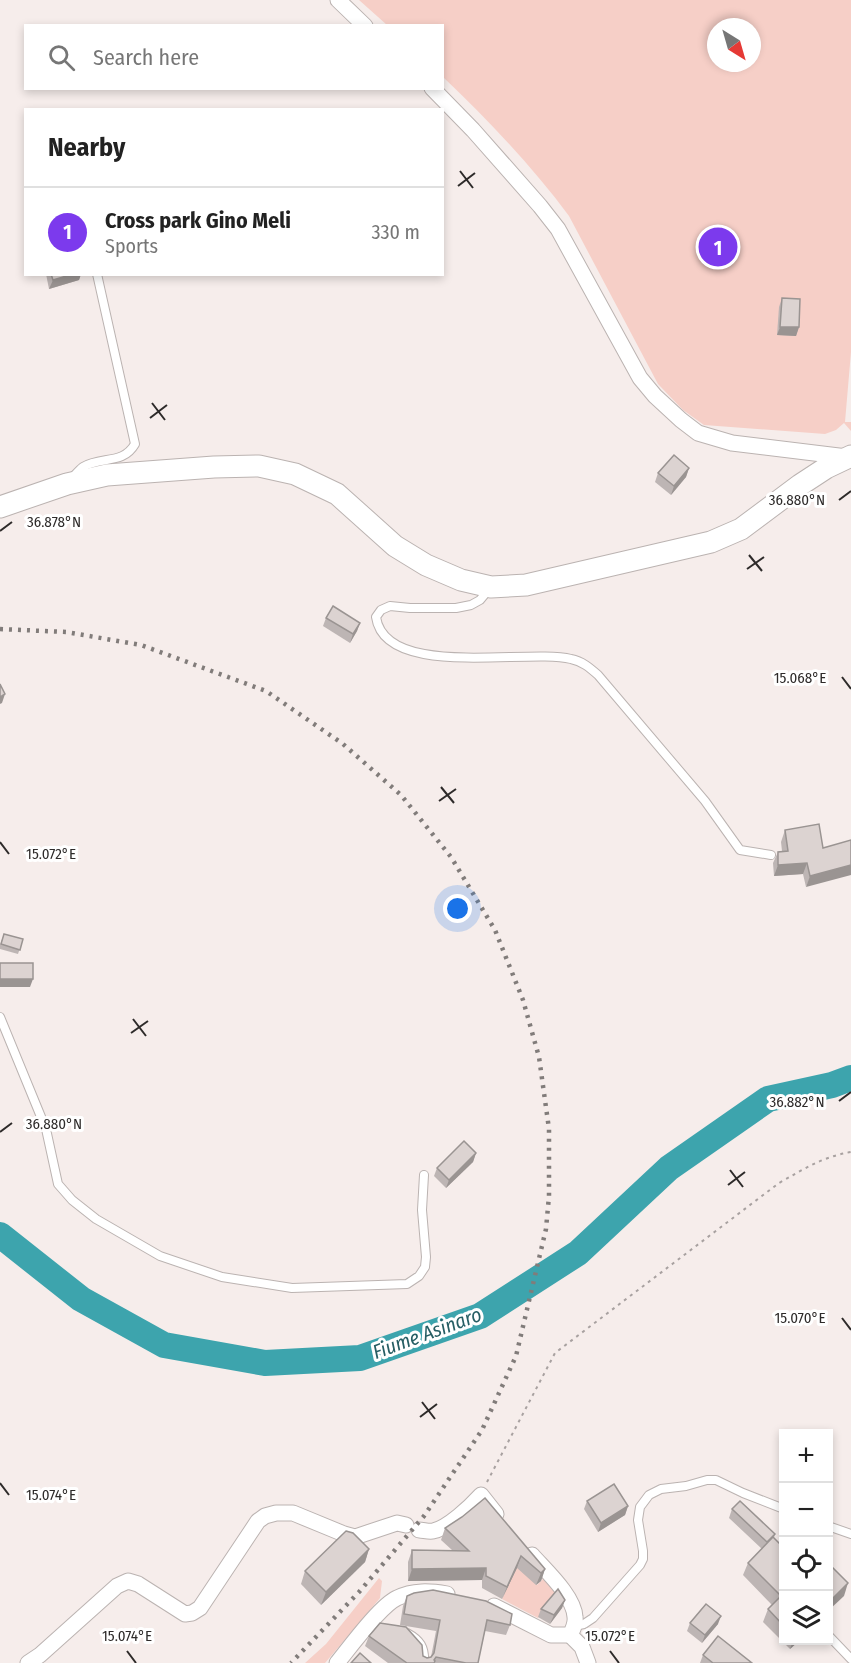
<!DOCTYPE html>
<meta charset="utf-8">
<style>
:root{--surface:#fff;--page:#f2f2f2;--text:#222;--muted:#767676;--line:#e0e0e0;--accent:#7c3aed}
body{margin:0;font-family:"Fira Sans Condensed",sans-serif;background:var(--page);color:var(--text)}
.controls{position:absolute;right:18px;bottom:18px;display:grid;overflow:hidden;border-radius:0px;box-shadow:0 3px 9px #0003}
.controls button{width:54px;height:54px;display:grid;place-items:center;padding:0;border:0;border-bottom:2px solid var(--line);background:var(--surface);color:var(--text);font:30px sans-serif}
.compass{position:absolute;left:707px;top:18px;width:54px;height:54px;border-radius:50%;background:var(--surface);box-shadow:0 3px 9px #0003;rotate:143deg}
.you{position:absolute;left:458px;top:909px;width:21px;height:21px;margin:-15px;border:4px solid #fff;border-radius:50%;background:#1a73e8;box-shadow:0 0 0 9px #1a73e833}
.badge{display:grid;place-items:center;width:39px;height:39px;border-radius:50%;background:var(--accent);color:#fff;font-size:20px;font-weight:700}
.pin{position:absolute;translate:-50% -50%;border:3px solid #fff;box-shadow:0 2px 6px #0006}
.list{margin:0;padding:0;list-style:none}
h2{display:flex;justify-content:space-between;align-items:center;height:78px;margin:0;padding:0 24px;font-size:26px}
h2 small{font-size:20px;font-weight:400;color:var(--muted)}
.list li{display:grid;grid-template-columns:39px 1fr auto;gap:18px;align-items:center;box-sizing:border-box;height:90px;padding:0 24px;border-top:2px solid var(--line)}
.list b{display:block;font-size:22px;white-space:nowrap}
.list p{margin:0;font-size:20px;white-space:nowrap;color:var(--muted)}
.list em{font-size:20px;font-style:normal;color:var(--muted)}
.icon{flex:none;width:33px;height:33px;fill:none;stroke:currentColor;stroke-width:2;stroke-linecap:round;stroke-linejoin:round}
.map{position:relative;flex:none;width:851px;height:1663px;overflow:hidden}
.search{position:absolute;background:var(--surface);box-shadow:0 3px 9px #0003;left:24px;top:24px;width:420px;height:66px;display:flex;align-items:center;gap:15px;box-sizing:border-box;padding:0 21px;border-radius:0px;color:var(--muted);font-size:22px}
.panel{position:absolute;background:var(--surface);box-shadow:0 3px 9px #0003;left:24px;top:108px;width:420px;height:168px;border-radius:0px}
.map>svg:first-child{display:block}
.grass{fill:#f6cfc7;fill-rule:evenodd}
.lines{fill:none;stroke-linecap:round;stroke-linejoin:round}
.river{stroke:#3da4ad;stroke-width:26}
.lane-casing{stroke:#bbb3b1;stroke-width:10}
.street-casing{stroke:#bbb3b1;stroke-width:17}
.secondary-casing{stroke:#bbb3b1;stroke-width:23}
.path{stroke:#a8a1a0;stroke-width:2;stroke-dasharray:3 4.5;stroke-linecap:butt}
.lane{stroke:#fff;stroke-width:8}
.street{stroke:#fff;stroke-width:15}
.secondary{stroke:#fff;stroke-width:21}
.rail{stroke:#817c7a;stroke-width:4.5;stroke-dasharray:3 6;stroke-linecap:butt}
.wall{fill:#bdb5b4}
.shaded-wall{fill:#9a9492}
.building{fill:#dcd3d1;stroke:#9a9492;stroke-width:1.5}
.ticks{fill:none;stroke:#2e2b2a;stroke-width:2}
.labels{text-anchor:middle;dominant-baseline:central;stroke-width:6;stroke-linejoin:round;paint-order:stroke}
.water-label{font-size:20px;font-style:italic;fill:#265e64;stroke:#fff}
.ticks-label{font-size:15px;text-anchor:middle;fill:#2e2b2a;stroke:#fff;stroke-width:6;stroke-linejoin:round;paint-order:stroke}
</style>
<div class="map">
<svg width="851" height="1663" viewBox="0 0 851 1663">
<rect width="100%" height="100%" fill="#f6edeb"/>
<!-- grass -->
<g class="grass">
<path d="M359 0H851V352L845 422H851V431L844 423 836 430 825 434 704 425 683 410 658 384 569 216C532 166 488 120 443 77L442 26 387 25ZM716 27H752V63H716Z"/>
<path d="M517 1565 537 1585 545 1577 559 1593 538 1618 502 1599Z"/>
<path d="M379 1578 382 1581 380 1598 325 1663H305L326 1644Z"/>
</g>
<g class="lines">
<!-- river -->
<path class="river" d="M0 1235 81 1299 164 1345 265 1363 360 1358 480 1316 578 1253 669 1168 768 1099 832 1085 851 1078"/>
<!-- lane casing -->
<g class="lane-casing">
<g id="lane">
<path d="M72 478C75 475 79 470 83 467 101 456 123 465 135 444L97 274"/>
<path d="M490 588 480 600 471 605 456 608H410L390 606 381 610 376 617C385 680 528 648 571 659 582 661 590 668 598 675L705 801 740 850 771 855"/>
<path d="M0 1017 46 1129 58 1184 72 1200 96 1219 160 1256 222 1277 292 1288 407 1284 419 1276 425 1267 426 1257 422 1210 424 1175"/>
<path d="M828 1526 851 1534"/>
<path d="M574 1626 584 1624 593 1618 640 1565 643 1559V1551L638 1520 640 1507 649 1495 661 1489 686 1486 707 1480H716L743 1493 784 1509"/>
<path d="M407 1633C420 1640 425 1647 424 1663"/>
<path d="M828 1635 851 1659"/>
</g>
</g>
<!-- street casing -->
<g class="street-casing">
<g id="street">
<path d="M338 0 365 26"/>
<path d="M432 88 473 130 540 206 558 229 640 378 655 396 681 420 698 433 732 443 847 457"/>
<path d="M419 1530C423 1530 429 1532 433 1531 448 1528 471 1506 481 1495L496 1514"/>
<path d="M494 1606 551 1635H570C573 1629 576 1624 575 1617 574 1596 545 1570 532 1555"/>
<path d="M570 1635 582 1647 588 1663"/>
<path d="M28 1663 40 1655 117 1586 128 1581 138 1584 185 1614 192 1613 200 1608 258 1521 265 1516 276 1513H293L344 1534 355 1537 397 1523 406 1525"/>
<path d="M337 1663C350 1647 380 1606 397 1598 413 1590 430 1591 447 1594"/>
</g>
</g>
<!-- secondary casing -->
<g class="secondary-casing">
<path id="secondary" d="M0 507 67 484 107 475 214 467 259 466 295 474 337 494 395 546 426 565 461 580 491 587 526 585 711 542 741 529 800 485 826 468 851 456"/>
</g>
<!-- path -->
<path class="path" d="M487 1482 555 1353 779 1183C804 1169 822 1157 851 1152"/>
<!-- lane -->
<use href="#lane" class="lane"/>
<!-- street -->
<use href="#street" class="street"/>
<!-- secondary -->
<use href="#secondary" class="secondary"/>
<!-- rail -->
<path class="rail" d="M0 629 66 632 141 645 266 691 343 744 401 795 451 857 495 930 523 1000 539 1057 549 1129V1196L546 1229 516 1356 482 1430 424 1516 359 1592 291 1663"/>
</g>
<!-- wall -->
<g class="wall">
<path d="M46 274H81L79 280 49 289Z"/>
<path d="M782 298 799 327 796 336 777 335 779 307Z"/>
<path d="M689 468 686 477 671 495 655 482 658 473Z"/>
<path d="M326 618 360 623 357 631 350 643 323 626Z"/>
<path d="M785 830 823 848 806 887 803 874 774 876 773 863 778 852 782 851 781 842Z"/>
<path d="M4 934 23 939 18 954 0 949V945Z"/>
<path d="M476 1153 473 1162 446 1188 434 1176 437 1168Z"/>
<path d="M587 1501 628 1506 625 1515 598 1532 584 1509Z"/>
<path d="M732 1509 775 1534 774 1538 783 1547V1641H799L790 1649 763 1622 768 1609 772 1605 743 1575 748 1563 762 1549 729 1518Z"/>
<path d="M462 1517 545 1569 541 1581 536 1585 517 1568 502 1599 482 1588V1580L408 1581V1562L412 1550H452L441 1540 445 1528Z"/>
<path d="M369 1549 365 1562 321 1605 301 1584 305 1571Z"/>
<path d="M407 1596 510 1625 506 1635 485 1631 478 1663H388L365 1646 369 1636 427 1658 431 1657 436 1631 400 1625 403 1606Z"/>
<path d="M565 1600 562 1608 550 1624 538 1617 541 1609Z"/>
<path d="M690 1623 718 1624 702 1643 687 1631Z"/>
<path d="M703 1655 752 1663H700Z"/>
</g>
<!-- shaded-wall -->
<g class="shaded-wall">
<path d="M73 274H81L79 280 49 289 53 280Z"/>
<path d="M780 327H799L796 336 777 335Z"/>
<path d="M689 468 686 477 671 495 674 486Z"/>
<path d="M360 623 357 631 350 643 353 634Z"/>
<path d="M5 694 2 703 0 704V697Z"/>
<path d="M807 863 803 874 774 876 778 865Z"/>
<path d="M851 865V875L806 887 810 876Z"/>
<path d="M0 979H33L30 987H0Z"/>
<path d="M476 1153 473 1162 446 1188 449 1180Z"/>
<path d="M628 1506 625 1515 598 1532 601 1523Z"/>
<path d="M369 1549 365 1562 321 1605 326 1592Z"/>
<path d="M521 1556 517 1568 502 1599 507 1587Z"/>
<path d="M486 1568 482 1580 408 1581 412 1569Z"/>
<path d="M545 1569 541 1581 536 1585 541 1573Z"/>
<path d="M848 1583 844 1596 828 1611V1603Z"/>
<path d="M565 1600 562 1608 550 1624 554 1615Z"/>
<path d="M721 1616 718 1624 702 1643 705 1635Z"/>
<path d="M793 1641H799L790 1649Z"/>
</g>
<!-- building -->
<g class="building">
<path d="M51 274H73L53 280Z"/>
<path d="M782 298 800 299 799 327H780Z"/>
<path d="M674 455 689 468 674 486 658 473Z"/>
<path d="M333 606 360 623 353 634 326 618Z"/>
<path d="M0 684 5 694 0 697Z"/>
<path d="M819 824 823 848 851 840V865L810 876 807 863 778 865V852L788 851 785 830Z"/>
<path d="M4 934 23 939 20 950 1 944Z"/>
<rect x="0" y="963" width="33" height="16"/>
<path d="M464 1141 476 1153 449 1180 437 1168Z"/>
<path d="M614 1484 628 1506 601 1523 587 1501Z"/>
<path d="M485 1498 545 1569 541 1573 521 1556 507 1587 486 1576V1568L412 1569V1550L469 1551 445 1528 462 1517Z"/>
<path d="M740 1501 775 1534 767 1542 732 1509Z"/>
<path d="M346 1531 353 1533 369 1549 326 1592 305 1571Z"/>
<path d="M773 1537 783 1547V1625L768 1609 781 1596 748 1563Z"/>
<path d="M828 1563 848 1583 828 1603Z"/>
<path d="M558 1589 565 1600 554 1615 541 1609Z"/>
<path d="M433 1590 486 1601 512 1614 510 1625 487 1620 478 1663H466L436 1657 434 1660 435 1661 434 1663H407L369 1636 380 1623 406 1627 422 1645 423 1656 427 1658 431 1657 434 1653 440 1620 404 1614 407 1596 414 1593Z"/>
<path d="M706 1604 721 1616 705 1635 690 1623Z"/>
<path d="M718 1636 752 1663H713L703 1655Z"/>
<path d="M360 1653 371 1663H351Z"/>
</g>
<!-- ticks -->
<path class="ticks" d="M460 171 473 188M458 186 475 173M152 403 165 420M150 418 167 405M839 500 851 491M0 531 12 522M749 555 762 571M747 569 764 557M842 677 851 689M441 787 454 803M439 801 456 789M0 842 9 854M133 1019 146 1036M131 1033 148 1021M839 1101 851 1092M0 1132 12 1123M730 1170 743 1187M728 1185 745 1172M842 1318 851 1330M422 1402 435 1419M420 1417 437 1404M0 1483 9 1495M127 1651 136 1663M610 1651 619 1663"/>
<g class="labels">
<!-- water labels -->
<g class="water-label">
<text transform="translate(427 1333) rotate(-20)">Fiume Asinaro</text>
</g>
</g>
<g class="ticks-label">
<text x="797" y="505">36.880°N</text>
<text x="54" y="527">36.878°N</text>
<text x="800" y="683">15.068°E</text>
<text x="51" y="859">15.072°E</text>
<text x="797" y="1107">36.882°N</text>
<text x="54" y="1129">36.880°N</text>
<text x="800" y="1323">15.070°E</text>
<text x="51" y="1500">15.074°E</text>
<text x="127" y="1641">15.074°E</text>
<text x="610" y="1641">15.072°E</text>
</g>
</svg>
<div class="controls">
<button>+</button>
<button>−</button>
<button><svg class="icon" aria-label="locate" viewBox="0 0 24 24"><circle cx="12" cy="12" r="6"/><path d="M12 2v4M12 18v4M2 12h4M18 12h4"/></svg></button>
<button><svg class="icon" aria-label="layers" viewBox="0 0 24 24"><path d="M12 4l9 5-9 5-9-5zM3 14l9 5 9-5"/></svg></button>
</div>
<svg class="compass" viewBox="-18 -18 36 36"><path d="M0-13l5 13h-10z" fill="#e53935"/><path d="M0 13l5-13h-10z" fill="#767676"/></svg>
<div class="you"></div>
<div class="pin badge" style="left:718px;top:247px">1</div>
<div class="search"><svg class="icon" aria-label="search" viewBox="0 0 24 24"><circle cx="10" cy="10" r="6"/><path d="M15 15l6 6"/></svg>Search here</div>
<section class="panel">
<h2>Nearby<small></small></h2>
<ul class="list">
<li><span class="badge">1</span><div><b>Cross park Gino Meli</b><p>Sports</p></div><em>330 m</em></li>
</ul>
</section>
</div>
